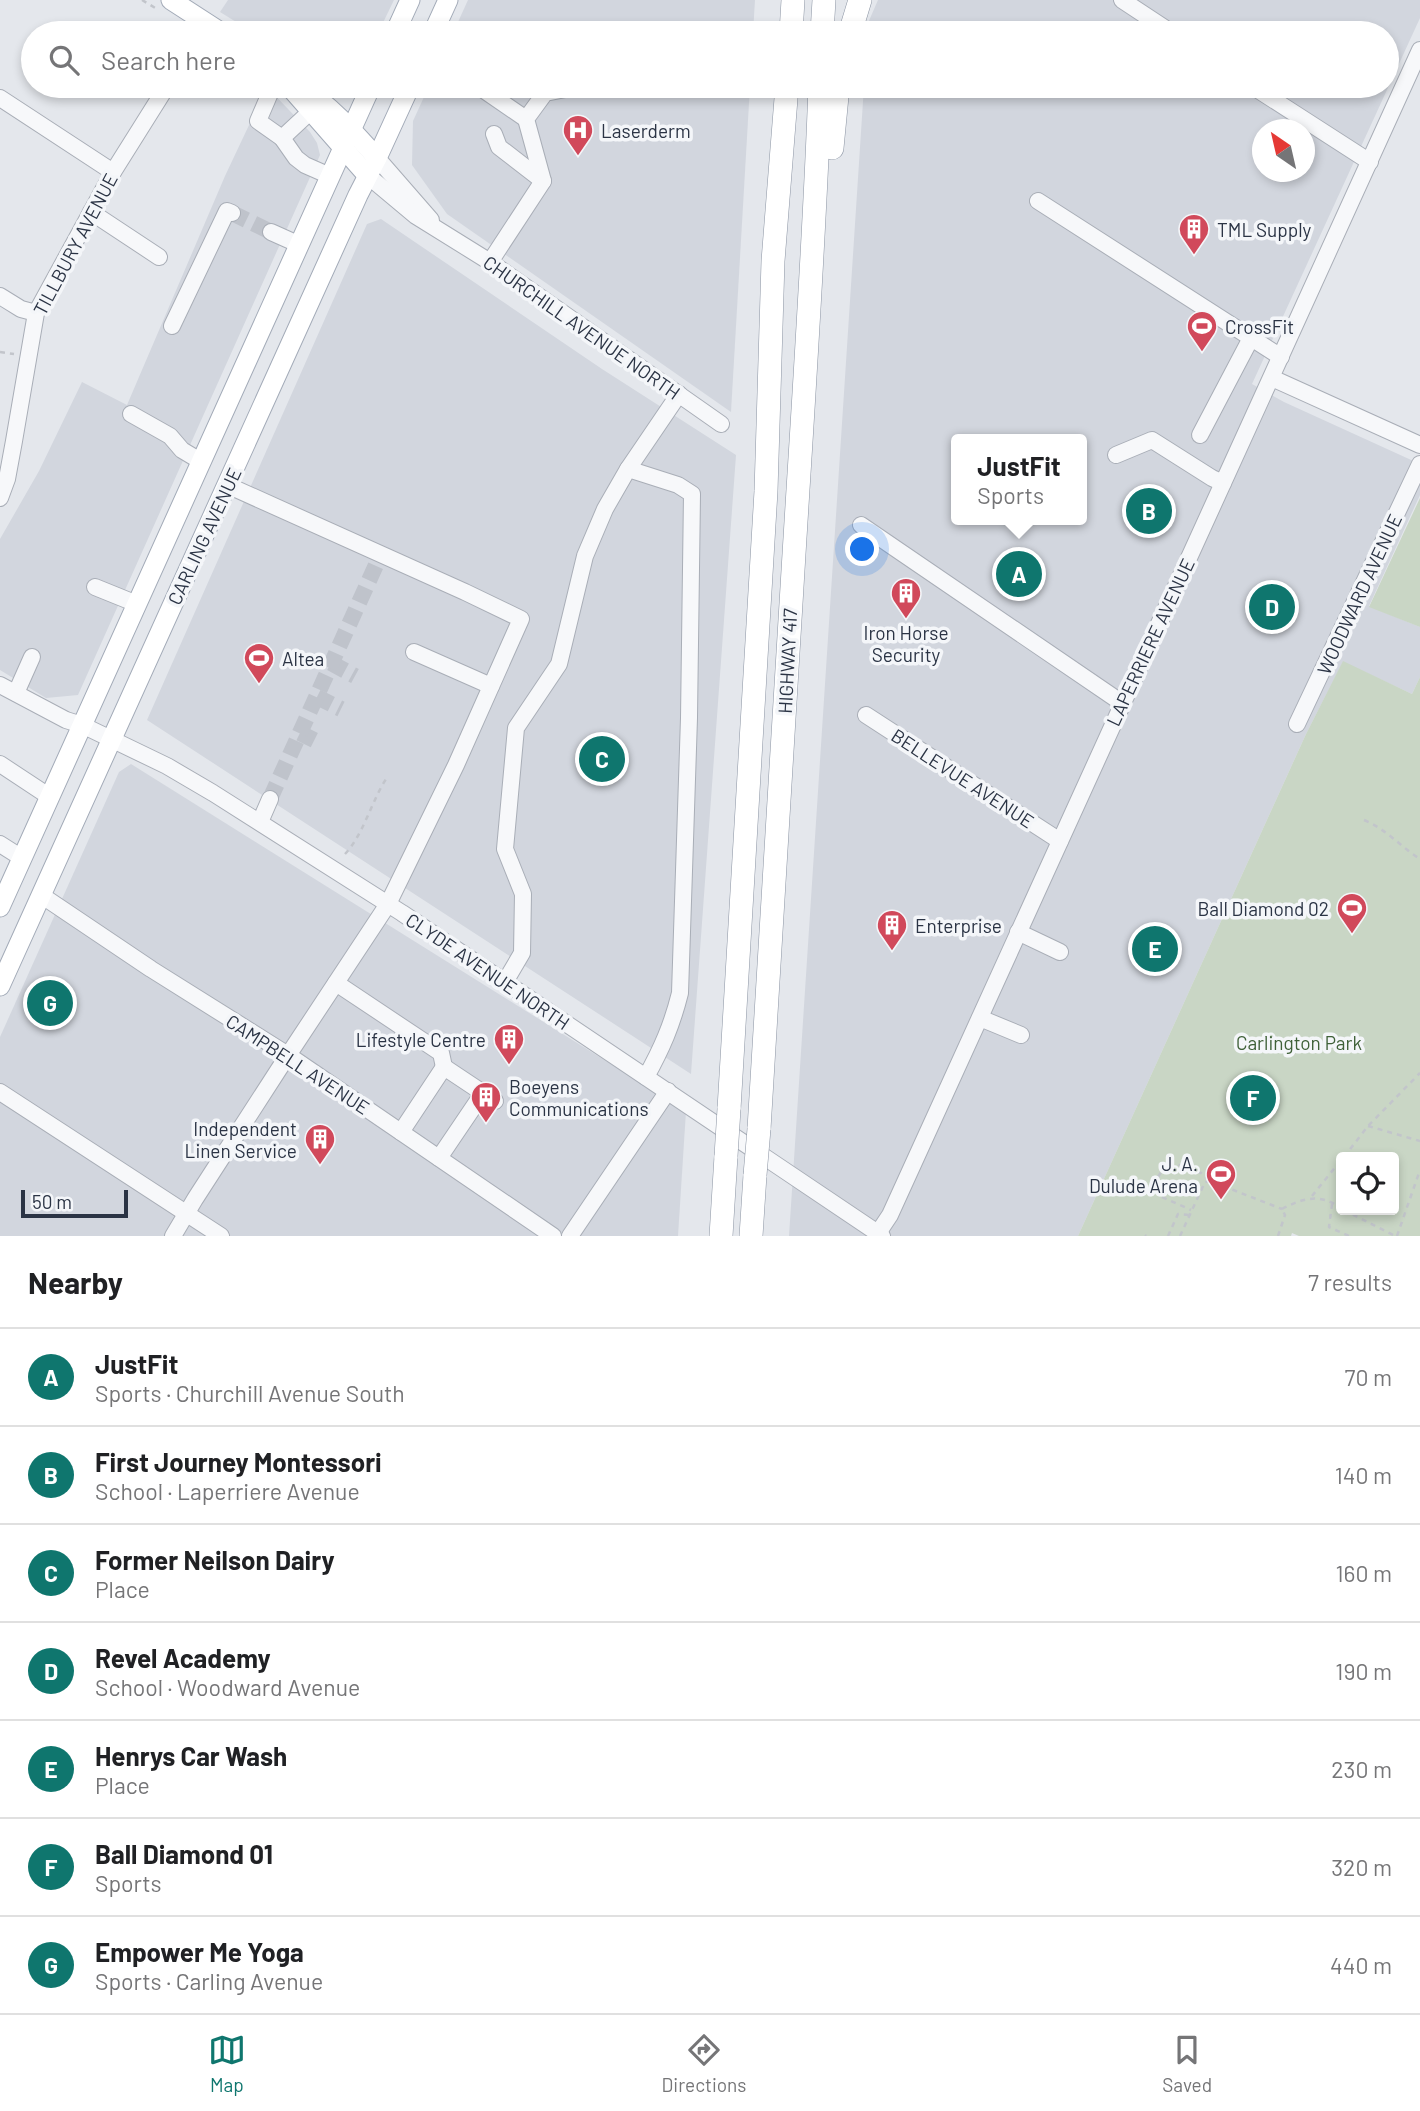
<!DOCTYPE html>
<meta charset="utf-8">
<style>
:root{--surface:#fff;--page:#f2f2f2;--text:#202124;--muted:#757577;--line:#e0e0e0;--accent:#0f766e}
body{margin:0;font-family:Barlow,sans-serif;background:var(--page);color:var(--text)}
.controls{position:absolute;right:21px;bottom:21px;display:grid;overflow:hidden;border-radius:7px;box-shadow:0 4px 10px #0003}
.controls button{width:63px;height:63px;display:grid;place-items:center;padding:0;border:0;border-bottom:2px solid var(--line);background:var(--surface);color:var(--text);font:35px sans-serif}
.compass{position:absolute;left:1252px;top:119px;width:63px;height:63px;border-radius:50%;background:var(--surface);box-shadow:0 4px 10px #0003;rotate:326deg}
.scale{position:absolute;left:21px;bottom:18px;width:107px;box-sizing:border-box;padding-left:7px;border:4px solid #2b3445;border-top:0;font-size:19px;line-height:24px;white-space:nowrap;color:#2b3445;-webkit-text-stroke:5px #f4f6f9;paint-order:stroke}
.you{position:absolute;left:863px;top:550px;width:24px;height:24px;margin:-18px;border:5px solid #fff;border-radius:50%;background:#1a73e8;box-shadow:0 0 0 10px #1a73e833}
.badge{display:grid;place-items:center;width:46px;height:46px;border-radius:50%;background:var(--accent);color:#fff;font-size:23px;font-weight:700}
.pin{position:absolute;translate:-50% -50%;border:4px solid #fff;box-shadow:0 2px 7px #0006}
.popup{position:absolute;left:951px;top:434px;width:136px;height:91px;box-sizing:border-box;display:grid;place-content:center;border-radius:7px;background:var(--surface);filter:drop-shadow(0 2px 5px #0005);font-size:23px;white-space:nowrap;color:var(--muted)}
.popup b{font-size:26px;color:var(--text)}
.popup::after{content:'';position:absolute;left:50%;top:100%;margin-left:-14px;border:14px solid transparent;border-top-color:var(--surface)}
.list{margin:0;padding:0;list-style:none}
h2{display:flex;justify-content:space-between;align-items:center;height:91px;margin:0;padding:0 28px;font-size:30px}
h2 small{font-size:23px;font-weight:400;color:var(--muted)}
.list li{display:grid;grid-template-columns:46px 1fr auto;gap:21px;align-items:center;box-sizing:border-box;height:98px;padding:0 28px;border-top:2px solid var(--line)}
.list b{display:block;font-size:26px;white-space:nowrap}
.list p{margin:0;font-size:23px;white-space:nowrap;color:var(--muted)}
.list em{font-size:23px;font-style:normal;color:var(--muted)}
.icon{flex:none;width:38px;height:38px;fill:none;stroke:currentColor;stroke-width:2;stroke-linecap:round;stroke-linejoin:round}
.map{position:relative;flex:none;width:1420px;height:1236px;overflow:hidden}
.search{position:absolute;background:var(--surface);box-shadow:0 4px 10px #0003;left:21px;right:21px;top:21px;height:77px;display:flex;align-items:center;gap:18px;box-sizing:border-box;padding:0 24px;border-radius:38px;color:var(--muted);font-size:26px}
.sheet{height:777px;background:var(--surface)}
nav{display:flex;justify-content:space-around;align-items:center;box-sizing:border-box;height:98px;border-top:2px solid var(--line);background:var(--surface);font-size:19px;color:var(--muted)}
nav a{display:grid;justify-items:center;gap:4px}
nav .on{color:var(--accent)}
.map>svg:first-child{display:block}
.built{fill:#d2d6de;fill-rule:evenodd}
.green{fill:#c9d6c5;fill-rule:evenodd}
.lines{fill:none;stroke-linecap:round;stroke-linejoin:round}
.minor-tunnel{stroke:#bfc3cb;stroke-width:16;stroke-dasharray:16 8;stroke-linecap:butt}
.minor-casing{stroke:#a9aeb7;stroke-width:18}
.major-casing{stroke:#a3abb8;stroke-width:21}
.highway-casing{stroke:#8b94a3;stroke-width:24}
.path{stroke:#c2c5cb;stroke-width:2.5;stroke-dasharray:5 5;stroke-linecap:butt}
.minor{stroke:#f7f8fa;stroke-width:16}
.major{stroke:#fff;stroke-width:19}
.highway{stroke:#fff;stroke-width:23}
.highway-bridge-casing{stroke:#8b94a3;stroke-width:24;stroke-linecap:butt}
.highway-bridge{stroke:#fff;stroke-width:23}
.labels{text-anchor:middle;dominant-baseline:central;stroke-width:7;stroke-linejoin:round;paint-order:stroke}
.poi-label{font-size:19px;fill:#2b3445;stroke:#f4f6f9;text-anchor:start}
.street-label{font-size:19px;fill:#2b3445;stroke:#f4f6f9}
.park-label{font-size:19px;fill:#3f6138;stroke:#f4f6f9}
</style>
<div class="map">
<svg width="1420" height="1236" viewBox="0 0 1420 1236">
<rect width="100%" height="100%" fill="#e4e7ec"/>
<!-- built -->
<g class="built">
<path d="M228 0H394L378 33H254L220 12Z"/>
<path d="M468 0H755L753 33H453Z"/>
<path d="M878 0H1420V18L1252 384 1284 402 1420 464V495L1369 606 1420 627V677L1412 694 1343 662 1306 734 1078 1236H789L864 86H1387V33H868V23ZM1262 130H1304V172H1262ZM956 439H1082V520H956Z"/>
<path d="M429 86H750L731 412 447 214 412 165 413 121Z"/>
<path d="M267 87 310 132 317 143 320 155 78 695 46 698 0 670V539L39 471 82 382 127 405 225 176Z"/>
<path d="M381 219 602 369 736 455 691 1074 147 720 367 224Z"/>
<path d="M131 764 686 1111 678 1236H0V1037L119 772Z"/>
</g>
<!-- green -->
<g class="green">
<path d="M1420 498V627L1369 607Z"/>
<path d="M1343 661 1412 694 1420 677V1236H1299L1292 1233 1291 1236H1078L1306 734ZM1394 1157V1210H1341V1157Z"/>
</g>
<g class="lines">
<!-- minor-tunnel -->
<g class="minor-tunnel">
<path d="M232 213 271 232"/>
<path d="M331 663 355 676"/>
<path d="M317 697 341 709"/>
<path d="M300 733 320 743"/>
<path d="M270 799 381 554"/>
</g>
<!-- minor casing -->
<g class="minor-casing">
<g id="minor">
<path d="M1122 0 1172 33"/>
<path d="M273 86 258 121 282 138 296 158 305 165 330 176"/>
<path d="M478 86 526 119"/>
<path d="M1252 86 1370 162"/>
<path d="M0 98 113 172"/>
<path d="M494 134 499 147 543 181"/>
<path d="M282 138 311 111"/>
<path d="M377 158 431 220"/>
<path d="M367 175 416 216 490 262 721 424"/>
<path d="M1038 201 1281 357"/>
<path d="M91 212 159 257"/>
<path d="M271 232 300 245"/>
<path d="M490 262 543 181 526 119 545 93 581 86"/>
<path d="M0 296 21 309 36 313"/>
<path d="M172 326 227 211 232 213"/>
<path d="M1272 378 1420 445"/>
<path d="M131 414 170 436 182 450 202 462"/>
<path d="M1200 435 1251 338"/>
<path d="M1116 455 1152 440 1212 478 1223 483"/>
<path d="M628 469 679 394"/>
<path d="M0 498 7 479 14 441 36 313 113 172 167 86"/>
<path d="M861 525 1122 703"/>
<path d="M95 587 137 604"/>
<path d="M414 652 491 686"/>
<path d="M0 685 66 720 82 725 167 766 213 793 402 913 882 1236"/>
<path d="M16 693 32 657"/>
<path d="M866 715 1060 841"/>
<path d="M1297 724 1420 464"/>
<path d="M0 764 50 797"/>
<path d="M260 822 270 799"/>
<path d="M0 844 22 858"/>
<path d="M41 895 151 969 288 1055 553 1236"/>
<path d="M1018 932 1060 952"/>
<path d="M505 982 522 953 523 894 505 849 516 728 559 664 585 556 605 509 628 469 678 485 692 494 689 718 680 993C672 1025 662 1048 646 1077"/>
<path d="M336 983 441 1053 444 1067"/>
<path d="M980 1018 1021 1035"/>
<path d="M0 1092 221 1236"/>
<path d="M401 1132 444 1067 495 1101"/>
<path d="M439 1158 483 1093"/>
<path d="M878 1233 890 1215 1420 50"/>
<path d="M173 1236 195 1199 279 1069 388 904 456 765 521 619 465 592 227 485"/>
<path d="M570 1236 668 1091"/>
</g>
</g>
<!-- major casing -->
<g class="major-casing">
<g id="major">
<path d="M171 0 222 33"/>
<path d="M395 33 410 0"/>
<path d="M433 33 448 0"/>
<path d="M289 86 367 175"/>
<path d="M300 86C330 105 353 131 377 158"/>
<path d="M0 907 371 86"/>
<path d="M0 986 358 195 377 158 410 86"/>
</g>
</g>
<!-- highway casing -->
<g class="highway-casing">
<g id="highway">
<path d="M791 33 793 0"/>
<path d="M822 33 824 0"/>
<path d="M850 33 860 0"/>
<path d="M832 148 838 86"/>
<path d="M729 1109 766 491 773 261 787 86"/>
<path d="M759 1129C771 948 781 767 792 587 802 420 814 253 820 86"/>
<path d="M721 1236 726 1156"/>
<path d="M751 1236 755 1175"/>
</g>
</g>
<!-- path -->
<g class="path">
<path d="M142 0 157 9"/>
<path d="M0 352 14 354"/>
<path d="M1364 820C1386 829 1401 847 1420 859"/>
<path d="M345 854C364 834 372 799 388 776"/>
<path d="M1368 1126 1420 1141"/>
<path d="M1344 1157 1368 1126 1420 1073"/>
<path d="M1158 1177 1168 1161 1201 1173 1210 1181 1282 1209"/>
<path d="M1312 1196 1341 1160"/>
<path d="M1162 1197 1191 1210"/>
<path d="M1332 1204 1329 1227 1349 1236"/>
<path d="M1282 1209C1303 1198 1320 1193 1341 1208"/>
<path d="M1344 1210 1395 1236"/>
<path d="M1145 1235 1146 1236"/>
<path d="M1168 1236 1178 1214 1190 1215"/>
<path d="M1180 1236 1205 1182 1210 1181"/>
<path d="M1278 1236 1285 1215 1282 1209"/>
<path d="M1397 1236 1420 1170"/>
</g>
<!-- minor -->
<use href="#minor" class="minor"/>
<!-- major -->
<use href="#major" class="major"/>
<!-- highway -->
<use href="#highway" class="highway"/>
<!-- highway-bridge casing -->
<g class="highway-bridge-casing">
<g id="highway-bridge">
<path d="M726 1156 729 1109"/>
<path d="M755 1175 759 1129"/>
</g>
</g>
<!-- highway-bridge -->
<use href="#highway-bridge" class="highway-bridge"/>
</g>
<!-- icons -->
<defs>
<g id="hospital-pin" transform="scale(1.575)"><path d="M0 17L-7.5 6A9.5 9.5 0 1 1 7.5 6Z" fill="#d1495b" stroke="#f4f6f9"/><path d="M-5-5h3v3.5h4V-5h3V5h-3V1.5h-4V5h-3Z" fill="#fff"/></g>
<g id="building-pin" transform="scale(1.575)"><path d="M0 17L-7.5 6A9.5 9.5 0 1 1 7.5 6Z" fill="#d1495b" stroke="#f4f6f9"/><path d="M-4-6H4V6H1V3H-1V6H-4ZM-2.5-4.3h1.7v1.8h-1.7ZM.8-4.3h1.7v1.8H.8ZM-2.5-1h1.7V.8h-1.7ZM.8-1h1.7V.8H.8Z" fill="#fff"/></g>
<g id="stadium-pin" transform="scale(1.575)"><path d="M0 17L-7.5 6A9.5 9.5 0 1 1 7.5 6Z" fill="#d1495b" stroke="#f4f6f9"/><path d="M0-5a6.5 5 0 1 0 0 10a6.5 5 0 1 0 0-10ZM-3.5-1.8h7v3.6h-7Z" fill="#fff"/></g>
</defs>
<g fill-rule="evenodd">
<use href="#hospital-pin" x="578" y="130"/>
<use href="#building-pin" x="1194" y="229"/>
<use href="#stadium-pin" x="1202" y="326"/>
<use href="#building-pin" x="906" y="593"/>
<use href="#stadium-pin" x="259" y="658"/>
<use href="#stadium-pin" x="1352" y="908"/>
<use href="#building-pin" x="892" y="925"/>
<use href="#building-pin" x="509" y="1039"/>
<use href="#building-pin" x="486" y="1097"/>
<use href="#building-pin" x="320" y="1139"/>
<use href="#stadium-pin" x="1221" y="1174"/>
</g>
<g class="labels">
<!-- poi labels -->
<g class="poi-label">
<text x="601" y="130">Laserderm</text>
<text x="1217" y="229">TML Supply</text>
<text x="1225" y="326">CrossFit</text>
<text x="906" y="632" text-anchor="middle">Iron Horse<tspan x="906" dy="22">Security</tspan></text>
<text x="282" y="658">Altea</text>
<text x="1329" y="908" text-anchor="end">Ball Diamond 02</text>
<text x="915" y="925">Enterprise</text>
<text x="486" y="1039" text-anchor="end">Lifestyle Centre</text>
<text x="509" y="1086">Boeyens<tspan x="509" dy="22">Communications</tspan></text>
<text x="297" y="1128" text-anchor="end">Independent<tspan x="297" dy="22">Linen Service</tspan></text>
<text x="1198" y="1163" text-anchor="end">J. A.<tspan x="1198" dy="22">Dulude Arena</tspan></text>
</g>
<!-- street labels -->
<g class="street-label">
<text transform="translate(75 244) rotate(-62)">TILLBURY AVENUE</text>
<text transform="translate(582 327) rotate(35)">CHURCHILL AVENUE NORTH</text>
<text transform="translate(204 536) rotate(-65)">CARLING AVENUE</text>
<text transform="translate(1359 594) rotate(-65)">WOODWARD AVENUE</text>
<text transform="translate(1150 642) rotate(-65)">LAPERRIERE AVENUE</text>
<text transform="translate(787 661) rotate(-87)">HIGHWAY 417</text>
<text transform="translate(963 778) rotate(33)">BELLEVUE AVENUE</text>
<text transform="translate(488 971) rotate(34)">CLYDE AVENUE NORTH</text>
<text transform="translate(298 1064) rotate(33)">CAMPBELL AVENUE</text>
</g>
<!-- park labels -->
<g class="park-label">
<text x="1299" y="1042">Carlington Park</text>
</g>
</g>
</svg>
<div class="controls">
<button><svg class="icon" aria-label="locate" viewBox="0 0 24 24"><circle cx="12" cy="12" r="6"/><path d="M12 2v4M12 18v4M2 12h4M18 12h4"/></svg></button>
</div>
<svg class="compass" viewBox="-18 -18 36 36"><path d="M0-13l5 13h-10z" fill="#e53935"/><path d="M0 13l5-13h-10z" fill="#757577"/></svg>
<div class="scale">50 m</div>
<div class="you"></div>
<div class="pin badge" style="left:1019px;top:574px">A</div>
<div class="popup"><b>JustFit</b>Sports</div>
<div class="pin badge" style="left:1149px;top:511px">B</div>
<div class="pin badge" style="left:602px;top:759px">C</div>
<div class="pin badge" style="left:1272px;top:607px">D</div>
<div class="pin badge" style="left:1155px;top:949px">E</div>
<div class="pin badge" style="left:1253px;top:1098px">F</div>
<div class="pin badge" style="left:50px;top:1003px">G</div>
<div class="search"><svg class="icon" aria-label="search" viewBox="0 0 24 24"><circle cx="10" cy="10" r="6"/><path d="M15 15l6 6"/></svg>Search here</div>
</div>
<section class="sheet">
<h2>Nearby<small>7 results</small></h2>
<ul class="list">
<li><span class="badge">A</span><div><b>JustFit</b><p>Sports · Churchill Avenue South</p></div><em>70 m</em></li>
<li><span class="badge">B</span><div><b>First Journey Montessori</b><p>School · Laperriere Avenue</p></div><em>140 m</em></li>
<li><span class="badge">C</span><div><b>Former Neilson Dairy</b><p>Place</p></div><em>160 m</em></li>
<li><span class="badge">D</span><div><b>Revel Academy</b><p>School · Woodward Avenue</p></div><em>190 m</em></li>
<li><span class="badge">E</span><div><b>Henrys Car Wash</b><p>Place</p></div><em>230 m</em></li>
<li><span class="badge">F</span><div><b>Ball Diamond 01</b><p>Sports</p></div><em>320 m</em></li>
<li><span class="badge">G</span><div><b>Empower Me Yoga</b><p>Sports · Carling Avenue</p></div><em>440 m</em></li>
</ul>
</section>
<nav>
<a class="on"><svg class="icon" aria-label="map" viewBox="0 0 24 24"><path d="M3 6l6-2 6 2 6-2v14l-6 2-6-2-6 2zM9 4v14M15 6v14"/></svg>Map</a>
<a><svg class="icon" aria-label="directions" viewBox="0 0 24 24"><path d="M12 3l9 9-9 9-9-9zM9 14v-3h6M13 9l2 2-2 2"/></svg>Directions</a>
<a><svg class="icon" aria-label="saved" viewBox="0 0 24 24"><path d="M7 4h10v16l-5-4-5 4z"/></svg>Saved</a>
</nav>
